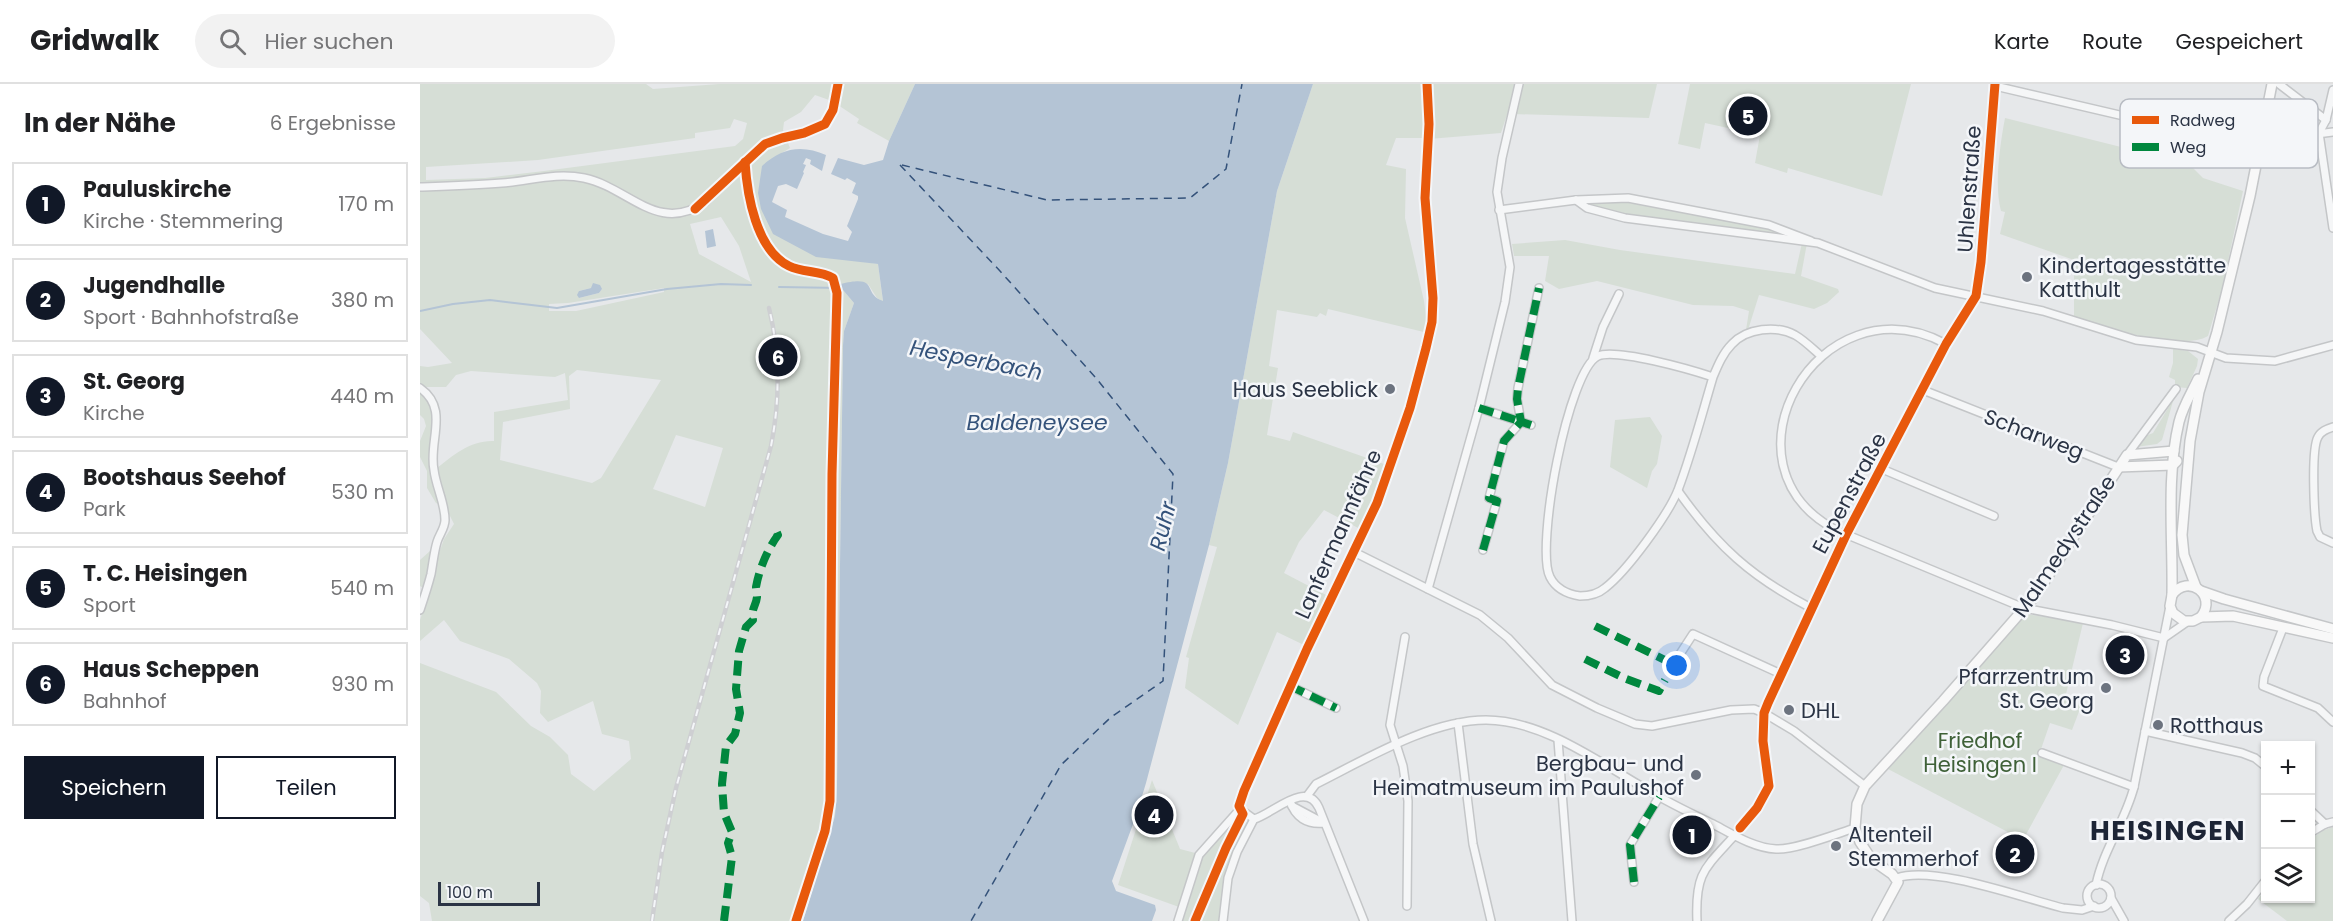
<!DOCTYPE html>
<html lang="de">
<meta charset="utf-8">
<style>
:root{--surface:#fff;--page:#f2f2f2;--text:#202124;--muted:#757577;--line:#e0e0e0;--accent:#111827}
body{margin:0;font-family:Poppins,sans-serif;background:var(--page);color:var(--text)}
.controls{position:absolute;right:18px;bottom:18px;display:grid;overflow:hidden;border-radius:0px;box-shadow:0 2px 4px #0004}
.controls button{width:54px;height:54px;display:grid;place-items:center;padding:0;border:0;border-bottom:2px solid var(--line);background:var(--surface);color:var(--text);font:30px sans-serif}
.scale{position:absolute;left:18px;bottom:15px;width:102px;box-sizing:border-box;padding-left:6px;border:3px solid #2b3445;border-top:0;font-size:16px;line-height:21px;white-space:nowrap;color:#2b3445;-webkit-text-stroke:4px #f4f6f9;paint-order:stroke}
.you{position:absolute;left:1257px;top:582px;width:21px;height:21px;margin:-15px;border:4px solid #fff;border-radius:50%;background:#1a73e8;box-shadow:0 0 0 9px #1a73e833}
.badge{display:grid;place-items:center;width:39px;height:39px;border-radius:50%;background:var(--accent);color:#fff;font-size:20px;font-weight:700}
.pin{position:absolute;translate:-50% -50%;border:3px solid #fff;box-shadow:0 2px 6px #0006}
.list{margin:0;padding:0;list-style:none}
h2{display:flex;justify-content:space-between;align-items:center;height:78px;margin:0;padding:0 24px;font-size:26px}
h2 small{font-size:20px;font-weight:400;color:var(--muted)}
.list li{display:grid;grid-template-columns:39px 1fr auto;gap:18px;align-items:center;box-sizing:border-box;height:84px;margin:0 12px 12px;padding:0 12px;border:2px solid var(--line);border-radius:0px}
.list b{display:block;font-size:22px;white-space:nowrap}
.list p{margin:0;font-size:20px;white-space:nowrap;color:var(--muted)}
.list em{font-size:20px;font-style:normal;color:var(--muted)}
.actions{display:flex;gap:12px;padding:18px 24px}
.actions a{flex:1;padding:14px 0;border:2px solid var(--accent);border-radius:0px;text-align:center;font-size:21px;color:var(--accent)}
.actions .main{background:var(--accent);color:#fff}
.icon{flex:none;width:33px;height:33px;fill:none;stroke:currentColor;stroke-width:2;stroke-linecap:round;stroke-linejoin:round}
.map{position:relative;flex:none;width:1913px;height:837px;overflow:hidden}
header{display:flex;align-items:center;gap:36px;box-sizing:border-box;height:84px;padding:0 30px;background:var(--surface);border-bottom:2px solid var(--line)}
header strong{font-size:28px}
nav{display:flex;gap:33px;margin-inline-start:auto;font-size:21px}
.search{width:420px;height:54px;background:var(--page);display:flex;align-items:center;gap:15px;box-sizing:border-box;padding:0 21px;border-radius:33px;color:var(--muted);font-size:22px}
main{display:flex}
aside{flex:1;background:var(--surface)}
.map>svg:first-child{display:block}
.green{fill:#d6ded6;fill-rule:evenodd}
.water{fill:#b4c4d5}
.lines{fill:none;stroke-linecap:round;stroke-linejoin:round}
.stream{stroke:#b4c4d5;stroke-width:2}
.ferry{stroke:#34527a;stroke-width:1.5;stroke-dasharray:8 6;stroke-linecap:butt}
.street-casing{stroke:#c4c6c8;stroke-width:10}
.secondary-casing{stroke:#c4c6c8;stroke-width:12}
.street{stroke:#f5f6f7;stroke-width:7}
.secondary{stroke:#f8f8f8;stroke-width:9}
.rail-casing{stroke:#cecfd2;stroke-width:4.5}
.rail{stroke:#f4f6f9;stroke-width:2;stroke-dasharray:7;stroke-linecap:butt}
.quiet{stroke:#00873e;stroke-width:8;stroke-dasharray:15 8;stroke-linecap:butt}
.cycleway-casing{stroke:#f4f6f9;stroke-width:13}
.cycleway{stroke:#e8590c;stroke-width:9}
.poi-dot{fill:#6c737f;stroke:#f4f6f9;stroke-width:2}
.labels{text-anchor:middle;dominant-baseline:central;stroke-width:5;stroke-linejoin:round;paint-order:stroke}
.street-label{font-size:21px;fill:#2b3445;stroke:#f4f6f9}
.poi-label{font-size:21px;fill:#2b3445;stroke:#f4f6f9;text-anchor:start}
.park-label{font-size:21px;fill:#3f6138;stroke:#f4f6f9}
.water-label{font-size:22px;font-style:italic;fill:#34527a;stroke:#f4f6f9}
.district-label{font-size:27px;font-weight:bold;letter-spacing:1.5px;fill:#1d2536;stroke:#f4f6f9}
.key{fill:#f4f6f9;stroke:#b8bcc3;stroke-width:1.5}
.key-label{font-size:16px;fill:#2b3445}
</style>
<header>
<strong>Gridwalk</strong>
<div class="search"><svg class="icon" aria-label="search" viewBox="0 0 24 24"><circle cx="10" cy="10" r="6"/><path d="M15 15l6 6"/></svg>Hier suchen</div>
<nav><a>Karte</a><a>Route</a><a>Gespeichert</a></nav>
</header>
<main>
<aside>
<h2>In der Nähe<small>6 Ergebnisse</small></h2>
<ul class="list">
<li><span class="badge">1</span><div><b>Pauluskirche</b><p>Kirche · Stemmering</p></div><em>170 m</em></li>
<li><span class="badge">2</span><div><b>Jugendhalle</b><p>Sport · Bahnhofstraße</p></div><em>380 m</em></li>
<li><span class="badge">3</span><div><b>St. Georg</b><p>Kirche</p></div><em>440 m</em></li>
<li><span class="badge">4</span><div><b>Bootshaus Seehof</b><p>Park</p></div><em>530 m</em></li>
<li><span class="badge">5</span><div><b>T. C. Heisingen</b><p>Sport</p></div><em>540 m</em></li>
<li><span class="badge">6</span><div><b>Haus Scheppen</b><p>Bahnhof</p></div><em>930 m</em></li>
</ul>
<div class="actions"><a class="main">Speichern</a><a>Teilen</a></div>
</aside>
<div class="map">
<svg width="1913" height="837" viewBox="0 0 1913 837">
<rect width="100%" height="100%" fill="#e6e8ea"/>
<!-- green -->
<g class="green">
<path d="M0 0H226L233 5 299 0H495L469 57 437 39 439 35 412 17 395 11 381 28 364 38 363 46 370 64 357 72 341 125 445 178 458 180 463 218 457 214 448 200 423 206 434 219 424 247 423 261 417 701 415 732 383 837H12L9 819 0 812V579L76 608 111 642 130 653 148 671 151 690 174 707 211 675 209 657 182 650 173 617 128 638 120 629 121 607 117 599 89 575 40 557 24 536 0 557V536L9 508 0 502V476L10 467 18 472 24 455 34 440 29 430 16 385C33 371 51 356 74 357V328L148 316 145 289 135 293 51 287 36 291 26 303H2L13 324 16 339 10 368 19 420 16 419 7 404V387L0 373V357L6 342 4 335 0 331V282L8 283 32 279 0 245ZM314 35 327 39 323 55 315 62 124 87 65 94 6 96V83L118 76 275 54V49L310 44ZM301 133 319 162 331 198 279 170 270 140ZM171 204 182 205 179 209 159 214V207ZM244 204V208L156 227H129V220L148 219ZM157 286 241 296 181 394 172 399 80 376 83 338 150 325 149 292ZM256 351 303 364 285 423 233 405Z"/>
<path d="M893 0H1005V54H976L966 81 986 85 985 134 1004 217 1008 249 908 225 906 232 900 229 897 233 857 226 849 282 858 284 847 351 870 357 873 348 967 381 940 445 904 426 879 458 864 489 908 512 884 561 857 548 818 641 765 604 769 574 766 573 797 463 789 461 808 379 857 107Z"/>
<path d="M1007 0H1097L1081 49 1009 55Z"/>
<path d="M1100 0H1237L1229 34 1093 30Z"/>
<path d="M1270 0H1491L1462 112 1368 84 1367 89 1335 79 1340 51 1285 39 1280 65 1258 60Z"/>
<path d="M1585 34 1769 80 1783 94 1823 107 1802 205 1788 252C1761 268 1683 243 1654 233V176L1580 150 1585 128 1581 127C1574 101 1580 61 1585 34Z"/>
<path d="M1192 116 1351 144 1393 158 1208 132 1175 124 1162 118Z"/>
<path d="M1145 156 1200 166 1375 190 1382 159H1387L1381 192 1418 205 1419 208 1407 219 1394 225 1339 211 1328 246H1326L1329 227 1313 222 1273 221 1177 197 1139 205 1125 197 1129 172H1094L1092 160Z"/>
<path d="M1753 265 1768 267 1778 275 1777 282 1767 304 1755 303V296L1749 293 1753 279Z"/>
<path d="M1755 310 1742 356 1737 360 1716 363 1723 353 1733 349 1750 321H1746Z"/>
<path d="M1230 333 1242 352 1237 380 1232 387 1227 404 1190 383 1195 336Z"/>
<path d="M1606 530 1663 539 1646 610 1663 617 1652 646 1630 639 1619 671 1644 681 1603 756 1468 685Z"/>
<path d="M732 696 760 765 779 770 759 823 698 801Z"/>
<path d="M816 732 835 743C816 771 807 803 802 837H760L781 772Z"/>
<path d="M1913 743V837H1867L1838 815 1845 806 1846 814H1890L1891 755 1898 750V748Z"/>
</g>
<!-- water -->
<g class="water">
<path d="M495 0H893L857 107 808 379 789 461 726 699 716 732 692 797 696 807 735 821 736 826 732 837H383L415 732 417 701 423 261 424 247 434 219 423 206H420V200C461 190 441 209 463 217L458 180 396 173 353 150 341 125 338 109 342 82C361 64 382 60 406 71L402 87 390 80 391 76 386 74 383 80 386 81 383 88 384 89 377 105 366 100 358 102 352 118 367 126 365 133 403 150 428 157 432 148 427 142 438 115V112L432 109 436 99 427 94 425 96 411 90 418 74 444 81 463 76 469 57Z"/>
<path d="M293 145 296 162 287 164 285 147Z"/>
<path d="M173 199 180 201 182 205 179 209 159 214 157 211 159 207 171 204Z"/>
</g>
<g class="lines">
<!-- stream -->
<g class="stream">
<path d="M359 203 422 204"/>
<path d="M0 227 33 220 70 216 137 224 247 205 301 200 331 201"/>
</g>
<!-- ferry -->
<g class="ferry">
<path d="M480 81 580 187 676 294 753 390 743 597 690 634 641 681 551 837"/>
<path d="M482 81 627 116 770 114 806 85 822 0"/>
</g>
<!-- street casing -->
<g class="street-casing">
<g id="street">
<path d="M1859 0 1906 36"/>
<path d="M1575 2 1841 64 1889 51 1913 48"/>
<path d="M1899 49 1913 144"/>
<path d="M1899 49 1906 36 1913 6"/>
<path d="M0 103C27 102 55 101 82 99 110 97 136 88 164 94 208 103 238 151 285 118 304 100 321 79 341 63 350 56 361 54 372 52 407 45 414 35 418 0"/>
<path d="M1156 116 1167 124 1205 134 1398 159 1515 204 1623 227 1716 256 1777 263 1806 274 1855 277 1913 261"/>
<path d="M1079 126 1156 116 1208 114 1349 141 1391 157"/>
<path d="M1526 260C1399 192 1290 382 1418 447L1604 524 1692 541 1744 554"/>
<path d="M1173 274 1183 243 1199 210"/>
<path d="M1293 293C1272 286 1196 264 1178 272 1148 286 1115 464 1130 493 1136 505 1147 510 1160 512 1169 512 1178 510 1185 504 1207 487 1248 431 1258 406 1272 369 1282 330 1293 293 1298 281 1303 269 1312 260 1327 244 1356 241 1375 251 1384 256 1393 265 1401 272"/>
<path d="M0 304C30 325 8 357 14 386 16 403 25 419 25 436 25 444 19 451 17 458 14 468 13 479 11 490 8 502 4 514 0 526"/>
<path d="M1503 306 1698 383"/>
<path d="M1059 324 1111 341"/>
<path d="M1913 343C1907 345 1901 347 1898 353 1891 365 1894 432 1897 447L1900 453 1913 459"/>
<path d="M1707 371 1756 305"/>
<path d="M1462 385 1574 432"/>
<path d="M1258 407C1297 462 1331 493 1391 524"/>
<path d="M1063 466 1077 417 1069 414 1084 357 1101 338 1097 315 1098 304 1119 204"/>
<path d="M934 468 1060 531 1088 554 1132 601 1177 624 1215 640 1232 642 1311 626 1334 625 1344 629 1374 647 1445 702"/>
<path d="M1008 505 1059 324 1085 218 1090 183 1077 108 1082 74 1099 0"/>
<path d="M1863 544 1844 593 1843 602 1898 624 1913 638"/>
<path d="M985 553 970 641 983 682 988 717 987 822"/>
<path d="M1744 554 1767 538"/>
<path d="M1260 570 1273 550 1361 590"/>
<path d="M870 602 916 624"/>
<path d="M1038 639 1053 760 1071 837"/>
<path d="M1725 647 1822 669 1835 674 1846 683"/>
<path d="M1138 656 1152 837"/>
<path d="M1622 669 1714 703"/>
<path d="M887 712 896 700C946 675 1010 636 1066 636 1127 636 1188 685 1240 713 1257 723 1275 731 1293 740 1312 750 1334 764 1356 765 1375 766 1416 750 1435 744"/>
<path d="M870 717C875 733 887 741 904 739"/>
<path d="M872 722 904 739"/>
<path d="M820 725 834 735C853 730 886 695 899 724L944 837"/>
<path d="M1890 726 1905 740"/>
<path d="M1320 744 1337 724 1349 702 1343 657 1344 629 1348 619 1426 451 1526 260 1556 212 1561 178 1575 0"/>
<path d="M1890 749 1905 740 1913 738"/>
<path d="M1477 794C1514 781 1603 814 1643 824L1662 826 1674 822"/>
<path d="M1214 798 1210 761 1239 713"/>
<circle cx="1679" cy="812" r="12"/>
<path d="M1676 801C1683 766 1705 738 1714 703L1750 522"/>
<path d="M1691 814 1704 837"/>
<path d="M758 837 779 771 820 725V719L824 707 887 565 957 419 990 324 1006 264 1012 238 1013 214 1005 114 1009 40 1007 0"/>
<path d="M803 837 808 794 817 768 834 735"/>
<path d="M1277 837C1275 789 1284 785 1315 751"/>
<path d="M1809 837 1827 820 1846 796"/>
</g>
</g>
<!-- secondary casing -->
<g class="secondary-casing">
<g id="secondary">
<path d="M1778 295C1771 310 1763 322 1759 338 1746 392 1753 455 1752 511L1750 522 1753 529 1764 537H1773L1781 533 1813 532 1913 554"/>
<path d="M1698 383 1753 381 1757 377"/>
<path d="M1776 503 1764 471 1762 451 1770 357 1779 308 1797 248 1830 112 1852 0"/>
<path d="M1781 507 1804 515 1913 545"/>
<path d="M1752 511C1768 489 1798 511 1781 533"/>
<path d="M1457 837 1478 798 1472 790 1452 776 1440 758 1435 744 1437 720 1445 702 1523 617 1615 512 1707 371 1754 367"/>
</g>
</g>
<!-- street -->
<use href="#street" class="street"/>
<!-- secondary -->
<use href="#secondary" class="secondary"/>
<!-- rail casing -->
<g class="rail-casing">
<path id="rail" d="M232 837 242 768 256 704 351 362C360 317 360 269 349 224"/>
</g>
<!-- rail -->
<use href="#rail" class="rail"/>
<!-- quiet -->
<g class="quiet">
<path d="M1059 324 1111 341"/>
<path d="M1063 466 1077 417 1069 414 1084 357 1101 338 1097 315 1098 304 1119 204"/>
<path d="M1175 542 1253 580"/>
<path d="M1165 575 1204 594 1239 607 1245 596"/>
<path d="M870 602 916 624"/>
<path d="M1214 798 1210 761 1239 713"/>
<path d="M304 837 312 773 308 759 312 748 304 729 302 700 306 662 315 650 320 629 316 605 319 567 326 543 333 536C331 524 336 522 337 513 337 512 336 505 336 503 339 486 347 466 358 451L354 442"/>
</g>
<!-- cycleway casing -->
<g class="cycleway-casing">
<g id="cycleway">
<path d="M325 78C327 110 336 166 369 182 383 189 400 186 413 194L417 209 412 390 410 717 405 747 376 837"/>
<path d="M275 125 345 60 362 54 384 49 405 40 413 26 418 0"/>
<path d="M1320 744 1337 724 1349 702 1343 657 1344 629 1348 619 1426 451 1526 260 1556 212 1561 178 1575 0"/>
<path d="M775 837 806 764 823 730 819 722 824 707 887 565 957 419 990 324 1006 264 1012 238 1013 214 1005 114 1009 40 1007 0"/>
</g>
</g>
<!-- cycleway -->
<use href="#cycleway" class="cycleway"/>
</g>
<!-- markers -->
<g class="poi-dot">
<circle cx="1607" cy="193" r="6"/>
<circle cx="970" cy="305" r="6"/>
<circle cx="1686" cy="604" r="6"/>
<circle cx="1369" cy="626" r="6"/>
<circle cx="1738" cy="641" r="6"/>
<circle cx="1276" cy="691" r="6"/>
<circle cx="1416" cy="762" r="6"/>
</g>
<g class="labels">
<!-- street labels -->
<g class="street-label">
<text transform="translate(1549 105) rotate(-86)">Uhlenstraße</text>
<text transform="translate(1614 350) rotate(21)">Scharweg</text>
<text transform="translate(1429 409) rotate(-62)">Eupenstraße</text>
<text transform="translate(918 450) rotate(-66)">Lanfermannfähre</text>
<text transform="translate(1644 462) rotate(-56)">Malmedystraße</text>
</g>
<!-- poi labels -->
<g class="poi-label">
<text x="1619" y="181">Kindertagesstätte<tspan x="1619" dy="24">Katthult</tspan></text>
<text x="958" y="305" text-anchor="end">Haus Seeblick</text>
<text x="1674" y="592" text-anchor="end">Pfarrzentrum<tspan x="1674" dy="24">St. Georg</tspan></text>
<text x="1381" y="626">DHL</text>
<text x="1750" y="641">Rotthaus</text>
<text x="1264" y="679" text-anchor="end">Bergbau- und<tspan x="1264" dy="24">Heimatmuseum im Paulushof</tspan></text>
<text x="1428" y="750">Altenteil<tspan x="1428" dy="24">Stemmerhof</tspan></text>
</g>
<!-- park labels -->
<g class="park-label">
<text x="1560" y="656">Friedhof<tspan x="1560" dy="24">Heisingen I</tspan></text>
</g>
<!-- water labels -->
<g class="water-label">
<text transform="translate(556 276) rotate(11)">Hesperbach</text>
<text x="617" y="338">Baldeneysee</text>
<text transform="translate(743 442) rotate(-76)">Ruhr</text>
</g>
<!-- district labels -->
<g class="district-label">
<text x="1748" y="746">HEISINGEN</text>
</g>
</g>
<!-- legend -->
<rect x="1700" y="15" width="198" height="69" rx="9" class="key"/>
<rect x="1712" y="32" width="27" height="8" fill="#e8590c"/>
<rect x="1712" y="59" width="27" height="8" fill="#00873e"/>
<g class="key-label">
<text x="1750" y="42">Radweg</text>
<text x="1750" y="69">Weg</text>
</g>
</svg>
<div class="controls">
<button>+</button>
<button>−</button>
<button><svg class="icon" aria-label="layers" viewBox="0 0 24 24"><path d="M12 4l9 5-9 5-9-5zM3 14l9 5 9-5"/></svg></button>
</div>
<div class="scale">100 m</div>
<div class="you"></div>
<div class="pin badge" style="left:1272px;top:751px">1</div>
<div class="pin badge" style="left:1595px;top:770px">2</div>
<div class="pin badge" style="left:1705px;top:571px">3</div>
<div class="pin badge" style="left:734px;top:731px">4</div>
<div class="pin badge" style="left:1328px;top:32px">5</div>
<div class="pin badge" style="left:358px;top:273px">6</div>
</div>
</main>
